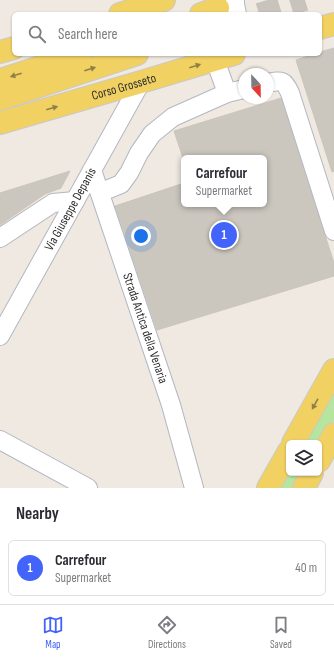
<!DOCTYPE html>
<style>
:root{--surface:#fff;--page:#f7f7f7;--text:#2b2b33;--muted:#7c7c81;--line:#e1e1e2;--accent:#4264fb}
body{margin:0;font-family:"Sofia Sans Condensed",sans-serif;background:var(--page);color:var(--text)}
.controls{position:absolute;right:12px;bottom:12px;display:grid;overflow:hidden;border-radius:6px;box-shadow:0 1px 3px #0004}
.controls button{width:36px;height:36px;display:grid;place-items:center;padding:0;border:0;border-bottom:1px solid var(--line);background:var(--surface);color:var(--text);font:20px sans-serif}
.compass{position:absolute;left:238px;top:68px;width:36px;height:36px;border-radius:50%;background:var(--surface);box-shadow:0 1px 3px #0004;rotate:158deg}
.you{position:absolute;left:141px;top:236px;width:14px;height:14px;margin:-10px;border:3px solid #fff;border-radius:50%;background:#1a73e8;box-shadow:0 0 0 6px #1a73e833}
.badge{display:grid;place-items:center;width:26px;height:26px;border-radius:50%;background:var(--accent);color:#fff;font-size:13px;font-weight:700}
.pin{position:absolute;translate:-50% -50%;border:2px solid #fff;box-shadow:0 1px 4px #0006}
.popup{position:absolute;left:181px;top:155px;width:86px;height:52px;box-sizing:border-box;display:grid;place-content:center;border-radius:6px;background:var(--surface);filter:drop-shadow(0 1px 3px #0005);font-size:13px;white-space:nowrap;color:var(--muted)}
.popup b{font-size:15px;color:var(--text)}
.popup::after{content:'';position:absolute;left:50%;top:100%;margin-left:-8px;border:8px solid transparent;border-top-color:var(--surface)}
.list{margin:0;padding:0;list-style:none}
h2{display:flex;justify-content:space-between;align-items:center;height:52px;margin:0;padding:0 16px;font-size:17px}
h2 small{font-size:13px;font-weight:400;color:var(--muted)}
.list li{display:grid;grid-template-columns:26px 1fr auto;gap:12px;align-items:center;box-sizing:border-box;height:56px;margin:0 8px 8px;padding:0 8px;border:1px solid var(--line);border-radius:6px}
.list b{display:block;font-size:15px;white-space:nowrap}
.list p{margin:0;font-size:13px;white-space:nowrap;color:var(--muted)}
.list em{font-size:13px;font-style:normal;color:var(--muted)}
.icon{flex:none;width:22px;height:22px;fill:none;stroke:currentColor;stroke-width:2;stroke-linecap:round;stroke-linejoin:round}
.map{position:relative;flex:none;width:334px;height:488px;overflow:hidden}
.search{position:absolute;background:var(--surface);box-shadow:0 1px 3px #0004;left:12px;right:12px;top:12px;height:44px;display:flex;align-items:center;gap:10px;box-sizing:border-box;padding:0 14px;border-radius:6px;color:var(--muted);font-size:15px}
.sheet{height:116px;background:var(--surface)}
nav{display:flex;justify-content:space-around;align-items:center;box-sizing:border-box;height:56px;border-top:1px solid var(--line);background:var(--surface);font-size:11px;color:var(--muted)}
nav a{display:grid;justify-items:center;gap:2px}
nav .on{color:var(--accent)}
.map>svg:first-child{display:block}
.green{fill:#b6e59e}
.building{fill:#cbc7bf;stroke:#cbc5ba}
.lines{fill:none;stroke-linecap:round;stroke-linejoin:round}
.major-tunnel{stroke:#c8c4bd;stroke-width:22;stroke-dasharray:22 11;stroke-linecap:butt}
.minor-casing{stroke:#b4b7c1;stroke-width:20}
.major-casing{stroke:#c9c9c9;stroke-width:24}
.minor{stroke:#fff;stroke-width:18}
.major{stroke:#f2d163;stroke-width:22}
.oneway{fill:#908048}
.labels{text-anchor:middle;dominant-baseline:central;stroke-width:3.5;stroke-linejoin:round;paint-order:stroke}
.street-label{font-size:13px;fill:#2e2e2e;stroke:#fff}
</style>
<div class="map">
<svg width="334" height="488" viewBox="0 0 334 488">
<rect width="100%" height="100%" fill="#efe9e1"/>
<!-- green -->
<g class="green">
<path d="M334 389V421L319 447V443H304Z"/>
<path d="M289 473H305L296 488H278Z"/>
</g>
<!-- building -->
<g class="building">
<path d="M334 48V171L332 172 296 60 314 54H320V52Z"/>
<path d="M281 98 334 263V276L157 330 115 206 184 183V204H264V158H183L174 131Z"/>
<path d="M70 171 61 188 45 194 0 225V193Z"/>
</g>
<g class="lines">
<!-- major-tunnel -->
<path class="major-tunnel" d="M259 14 305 0"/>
<!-- minor casing -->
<g class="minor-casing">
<g id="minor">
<path d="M235 0V4L237 14"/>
<path d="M215 60 227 93"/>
<path d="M268 83C282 80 284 80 290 93L334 231"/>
<path id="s1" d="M92 170 171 405 194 488"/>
<path d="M99 191 109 189 121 184 129 173 139 153 152 134 173 117 227 93 244 89"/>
<path d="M0 238 53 203 75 201"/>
<path id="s2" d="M0 336 141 82"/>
<path d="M0 440 88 488"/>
</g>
</g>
<!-- major casing -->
<g class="major-casing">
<g id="major">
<path d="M120 14 164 0"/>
<path d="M201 14 218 8"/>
<path d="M320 28 334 24"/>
<path d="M0 52 14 48"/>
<path d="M0 80 80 54"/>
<path d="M0 99 137 54"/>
<path id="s3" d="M0 123 141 82 234 54"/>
<path d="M293 443 334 370"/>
<path d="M319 461 334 434"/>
<path d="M268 488 289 451"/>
<path d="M304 488 312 473"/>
</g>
</g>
<!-- minor -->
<use href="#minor" class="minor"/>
<!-- major -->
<use href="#major" class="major"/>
</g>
<!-- one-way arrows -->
<defs><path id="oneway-solid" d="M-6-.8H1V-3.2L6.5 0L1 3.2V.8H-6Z"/></defs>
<g class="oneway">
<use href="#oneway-solid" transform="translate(195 66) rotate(-17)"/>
<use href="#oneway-solid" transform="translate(90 69) rotate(-18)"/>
<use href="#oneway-solid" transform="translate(16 75) rotate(162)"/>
<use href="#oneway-solid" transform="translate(52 108) rotate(-16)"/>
<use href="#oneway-solid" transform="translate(315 404) rotate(119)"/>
</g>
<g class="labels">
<!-- street labels -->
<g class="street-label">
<text stroke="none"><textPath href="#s3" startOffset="129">Corso Grosseto</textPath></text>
<text stroke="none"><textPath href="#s2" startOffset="145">Via Giuseppe Depanis</textPath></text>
<text stroke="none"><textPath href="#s1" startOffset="167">Strada Antica della Venaria</textPath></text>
</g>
</g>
</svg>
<div class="controls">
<button><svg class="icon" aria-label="layers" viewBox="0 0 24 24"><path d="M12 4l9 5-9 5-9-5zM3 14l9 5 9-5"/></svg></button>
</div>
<svg class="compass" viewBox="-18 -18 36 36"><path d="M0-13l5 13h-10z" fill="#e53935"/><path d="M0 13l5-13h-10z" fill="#7c7c81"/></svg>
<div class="you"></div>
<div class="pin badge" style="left:224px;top:235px">1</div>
<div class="popup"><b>Carrefour</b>Supermarket</div>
<div class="search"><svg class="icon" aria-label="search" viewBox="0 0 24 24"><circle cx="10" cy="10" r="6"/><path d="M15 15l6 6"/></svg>Search here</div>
</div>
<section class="sheet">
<h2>Nearby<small></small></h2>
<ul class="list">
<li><span class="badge">1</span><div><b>Carrefour</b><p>Supermarket</p></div><em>40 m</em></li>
</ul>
</section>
<nav>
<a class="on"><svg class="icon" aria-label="map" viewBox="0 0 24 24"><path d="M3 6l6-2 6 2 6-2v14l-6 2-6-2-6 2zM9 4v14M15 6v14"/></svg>Map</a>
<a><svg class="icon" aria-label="directions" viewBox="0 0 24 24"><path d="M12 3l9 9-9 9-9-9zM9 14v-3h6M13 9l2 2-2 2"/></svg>Directions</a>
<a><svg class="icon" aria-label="saved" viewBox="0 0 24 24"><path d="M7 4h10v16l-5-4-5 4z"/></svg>Saved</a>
</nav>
